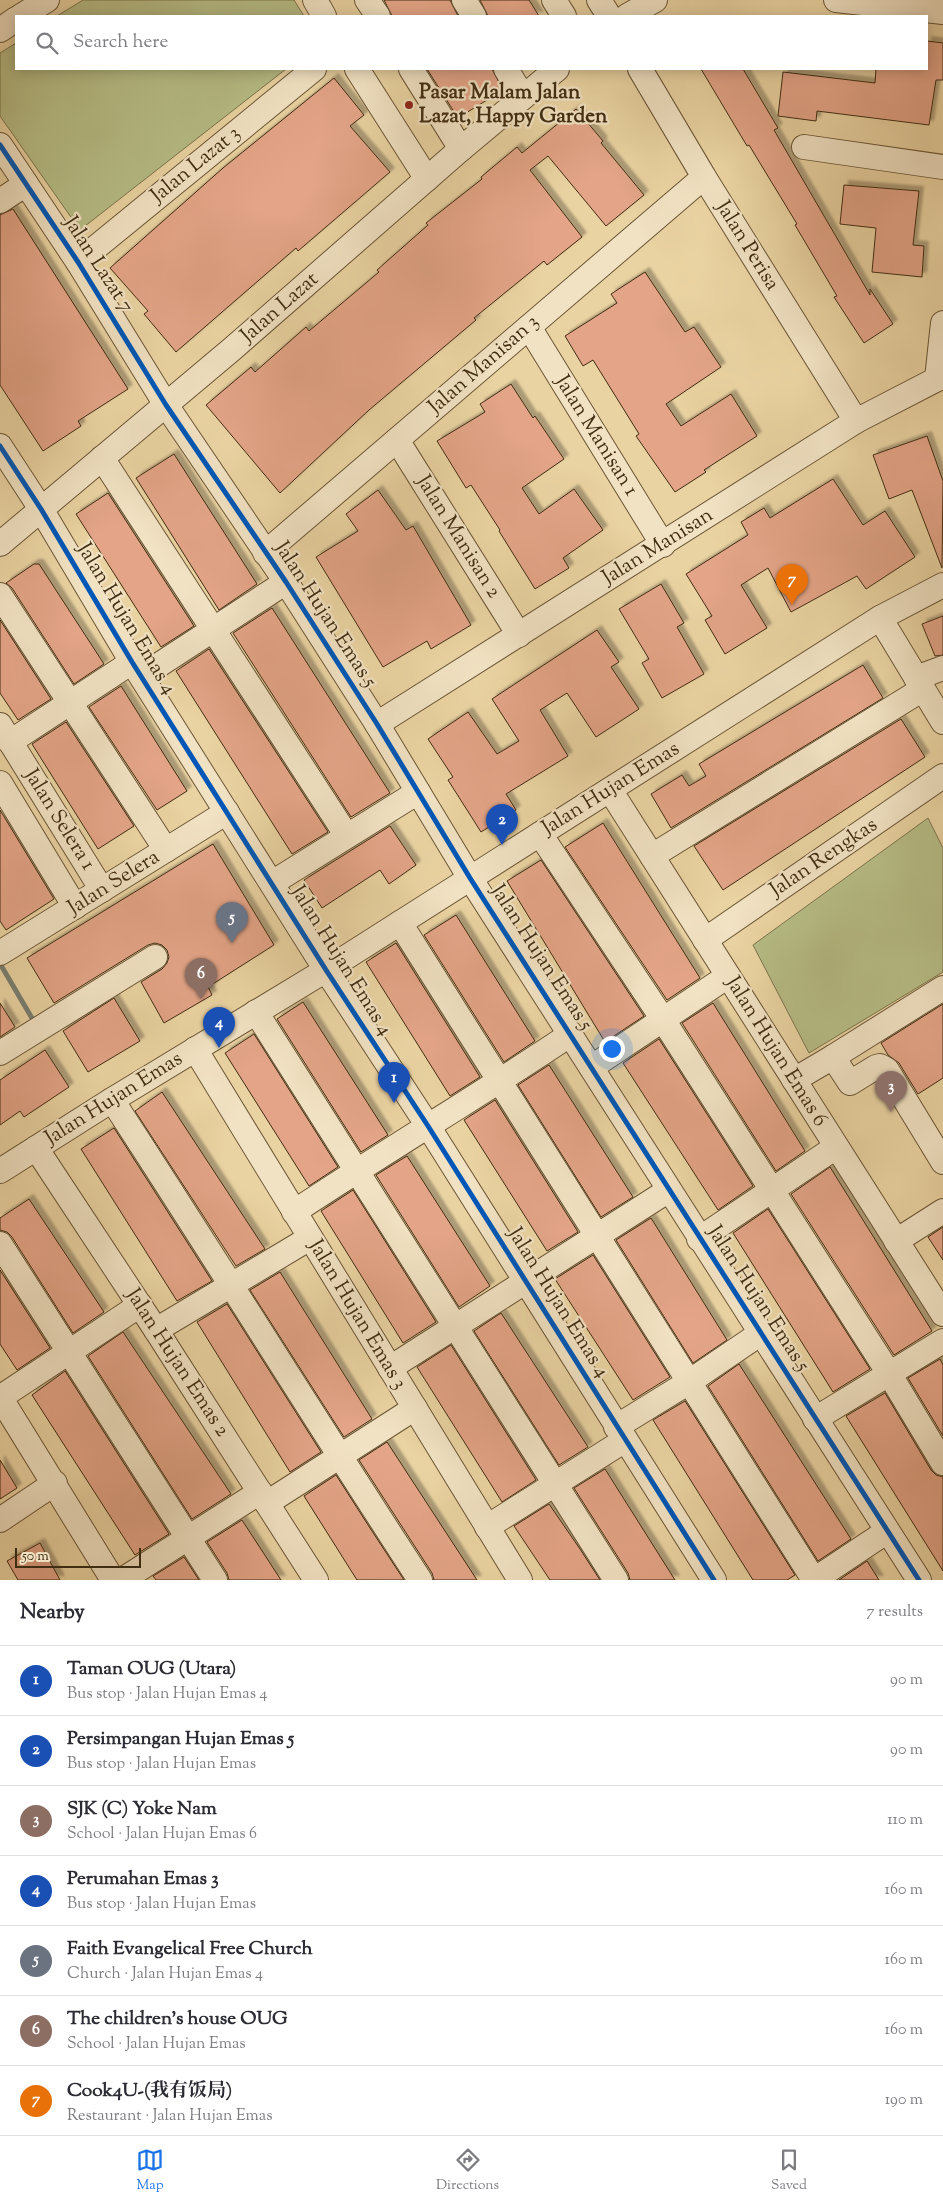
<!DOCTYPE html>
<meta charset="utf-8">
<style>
:root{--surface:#fff;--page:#f2f2f3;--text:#2b2b33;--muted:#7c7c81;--line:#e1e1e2;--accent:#1a73e8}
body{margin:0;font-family:"Sorts Mill Goudy","Noto Serif SC",serif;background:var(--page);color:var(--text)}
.scale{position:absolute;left:15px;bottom:12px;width:126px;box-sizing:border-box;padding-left:5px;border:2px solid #412d12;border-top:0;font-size:14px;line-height:18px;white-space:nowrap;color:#412d12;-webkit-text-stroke:4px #f1e2c3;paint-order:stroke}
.you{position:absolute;left:611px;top:1048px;width:18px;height:18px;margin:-12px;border:4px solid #fff;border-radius:50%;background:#1a73e8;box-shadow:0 0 0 8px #1a73e833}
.badge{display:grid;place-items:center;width:32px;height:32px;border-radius:50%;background:var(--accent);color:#fff;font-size:16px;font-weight:700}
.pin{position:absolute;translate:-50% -41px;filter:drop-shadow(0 1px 2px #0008)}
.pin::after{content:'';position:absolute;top:26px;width:18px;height:15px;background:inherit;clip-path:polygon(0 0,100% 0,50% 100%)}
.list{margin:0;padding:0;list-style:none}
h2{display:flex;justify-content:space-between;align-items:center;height:65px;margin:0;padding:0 20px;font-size:21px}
h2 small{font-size:16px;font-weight:400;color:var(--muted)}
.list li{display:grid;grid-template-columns:32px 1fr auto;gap:15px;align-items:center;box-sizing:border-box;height:70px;padding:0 20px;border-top:1px solid var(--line)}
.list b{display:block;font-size:19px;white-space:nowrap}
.list p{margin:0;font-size:16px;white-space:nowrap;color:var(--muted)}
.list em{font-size:16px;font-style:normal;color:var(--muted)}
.icon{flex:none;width:28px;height:28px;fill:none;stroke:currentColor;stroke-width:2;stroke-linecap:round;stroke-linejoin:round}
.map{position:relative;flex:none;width:943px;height:1580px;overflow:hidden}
.search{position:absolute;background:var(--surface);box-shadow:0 2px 12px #0003;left:15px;right:15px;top:15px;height:55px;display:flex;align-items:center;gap:12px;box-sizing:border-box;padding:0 18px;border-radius:0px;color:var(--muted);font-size:19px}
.sheet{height:555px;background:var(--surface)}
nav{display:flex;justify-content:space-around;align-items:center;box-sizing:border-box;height:70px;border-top:1px solid var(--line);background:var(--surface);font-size:14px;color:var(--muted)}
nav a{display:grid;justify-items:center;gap:2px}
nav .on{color:var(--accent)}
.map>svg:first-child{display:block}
.green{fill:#b6bc85;stroke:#7c744c}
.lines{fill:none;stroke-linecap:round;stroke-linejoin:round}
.stream{stroke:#787f71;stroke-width:5}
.building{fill:#e3a487;stroke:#412d12;filter:url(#shadow)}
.minor-casing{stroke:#6b5636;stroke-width:26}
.minor{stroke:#f1e2c3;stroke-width:24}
.cycleway-casing{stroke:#f1e2c3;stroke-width:8}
.cycleway{stroke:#0057b8;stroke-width:5}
.poi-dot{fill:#8f2418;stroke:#f1e2c3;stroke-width:2}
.labels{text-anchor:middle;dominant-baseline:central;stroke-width:4.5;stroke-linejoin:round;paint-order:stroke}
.poi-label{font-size:21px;font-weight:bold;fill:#412d12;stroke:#f1e2c3;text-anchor:start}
.street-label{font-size:21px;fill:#412d12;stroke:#f1e2c3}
</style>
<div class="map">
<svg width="943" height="1580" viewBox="0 0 943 1580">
<defs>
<filter id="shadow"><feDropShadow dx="4.5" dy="-4.5" stdDeviation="1" flood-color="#0004"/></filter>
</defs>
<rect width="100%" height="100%" fill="#ead3a2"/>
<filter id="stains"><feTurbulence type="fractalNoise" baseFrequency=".004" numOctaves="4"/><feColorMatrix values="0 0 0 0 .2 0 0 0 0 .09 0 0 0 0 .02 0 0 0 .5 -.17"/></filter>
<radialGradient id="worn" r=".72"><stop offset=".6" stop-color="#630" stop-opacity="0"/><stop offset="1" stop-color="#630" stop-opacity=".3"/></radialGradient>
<!-- green -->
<g class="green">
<path d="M83 0H294L304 16H57Z"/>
<path d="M16 43V69H286L80 230 0 116V53Z"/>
<path d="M928 818 943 848V972L809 1053 753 945Z"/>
</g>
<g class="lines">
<!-- stream -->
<path class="stream" d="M2 967 36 1025"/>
</g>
<!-- building -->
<g class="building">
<path d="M384 0H450L458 16H392Z"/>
<path d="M480 0H529L539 16H488Z"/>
<path d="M927 41 943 43V80H936L929 125 817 111 816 121 778 116 783 72 875 83 876 69H927Z"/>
<path d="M427 69H492L503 90 458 118Z"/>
<path d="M701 69H743L778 128 774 130 870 295V289L893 324 864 343 834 297 837 296 795 225 797 224 749 145 747 146Z"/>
<path d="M334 78 364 115 350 126 390 172 298 251 296 248 176 352 144 314 148 311 110 268 223 168Z"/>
<path d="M576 109 603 141 601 143 644 195 606 226 548 156 530 170 582 237 547 265 544 261 474 318 476 320 369 410 280 493 206 405 251 367 255 372 306 327 309 331 379 272 377 270 428 225 426 223 482 179 481 177 517 147 522 153Z"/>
<path d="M844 185 919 191 913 245 924 246 922 277 872 272 876 228 840 224Z"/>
<path d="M13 209 128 389 78 421 81 426 43 451 0 385V215Z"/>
<path d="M645 272 685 332 694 327 721 367 666 404 681 426 731 394 757 436 704 470 706 472 675 492 636 436 639 434 593 360 583 366 565 336 617 303 611 294Z"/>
<path d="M511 384 533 418 535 416 564 459 522 488 539 514 574 489 603 530 563 558 569 568 535 589 499 531 500 530 471 485 466 488 437 441 485 412 480 404Z"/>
<path d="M927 436 943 481 942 568 912 490 889 499 873 455Z"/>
<path d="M174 454 257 584 219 610 136 478Z"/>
<path d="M833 479 863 525 885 511 915 557 866 589 857 576 791 612 768 568 741 585 767 628 725 654 705 620 712 616 686 574 748 535 741 522 764 508 770 518Z"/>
<path d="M378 490 406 530 413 526 471 625 431 649 427 641 383 667 316 557 358 531 346 514Z"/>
<path d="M108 493 194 626 161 647 76 514Z"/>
<path d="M34 564H39L104 664 74 684 12 588 6 583Z"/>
<path d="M661 584 684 623 677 627 704 674 662 698 642 663 649 659 619 609Z"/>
<path d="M272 608 390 793 351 817 233 633Z"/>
<path d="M943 616V655L935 656 922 624Z"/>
<path d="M0 620 51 699 18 720 0 693Z"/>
<path d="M597 630 619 662 611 667 639 709 596 737 567 693 540 710 568 756 506 794 516 810 481 832 448 780 453 777 428 739 468 712 497 754 519 741 492 699Z"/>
<path d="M209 649 328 832 292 854 176 671Z"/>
<path d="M863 665 883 698 671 828 651 794 682 775 689 786 706 776 699 764Z"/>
<path d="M121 686 187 791 157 810 89 707Z"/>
<path d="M901 719 925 757 723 890 694 846Z"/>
<path d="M66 722 134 826 98 849 32 744Z"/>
<path d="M0 810 54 899 6 930 0 921Z"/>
<path d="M603 823 700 978 667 1000 565 847Z"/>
<path d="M390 826 416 865 389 884 380 870 322 908 304 880Z"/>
<path d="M213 844 274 945 208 987 212 995 164 1023 141 982 162 969 167 963 169 957 167 950 162 945 155 943 148 945 54 1003 27 958Z"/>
<path d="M541 860 644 1016 605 1042 507 881Z"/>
<path d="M456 915 535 1041 504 1062 424 935Z"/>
<path d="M396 943 480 1077 450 1096 366 962Z"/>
<path d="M114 998 140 1041 88 1072 63 1031Z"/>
<path d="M303 1002 388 1135 361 1152 277 1019Z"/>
<path d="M0 1003 15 1027 0 1037Z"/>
<path d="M713 1003 805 1151 776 1171 682 1023Z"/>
<path d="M943 1004V1078L918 1094 899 1063 888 1055 881 1043Z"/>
<path d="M254 1034 338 1167 309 1186 225 1053Z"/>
<path d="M659 1039 753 1186 718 1210 623 1063Z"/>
<path d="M45 1050 69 1087 24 1117 20 1111 0 1125V1080Z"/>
<path d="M549 1065 633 1197 601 1217 518 1085Z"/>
<path d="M162 1092 265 1249 236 1266 135 1111Z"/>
<path d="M495 1100 578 1232 547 1251 464 1120Z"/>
<path d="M114 1128 212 1281 177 1301 81 1149Z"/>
<path d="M407 1156 490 1286 459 1307 376 1175Z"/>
<path d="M830 1167 932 1331 894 1355 791 1194Z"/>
<path d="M353 1190 436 1322 403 1343 321 1211Z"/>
<path d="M29 1199 104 1312 73 1333 12 1237 7 1232 0 1230V1218Z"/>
<path d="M768 1209 870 1369 833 1392 733 1233Z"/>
<path d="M651 1218 727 1340 693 1363 616 1240Z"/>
<path d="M943 1227V1260L928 1237Z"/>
<path d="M593 1255 670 1377 633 1400 555 1279Z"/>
<path d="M0 1270 50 1348 17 1370 0 1344Z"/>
<path d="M280 1272 372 1419 344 1437 250 1290Z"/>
<path d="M227 1304 321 1452 290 1472 197 1322Z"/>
<path d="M501 1313 588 1447 559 1465 474 1331Z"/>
<path d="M123 1332 231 1494 192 1519 88 1356Z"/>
<path d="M451 1345 536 1480 502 1502 417 1367Z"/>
<path d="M940 1359 943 1365V1436L908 1378Z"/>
<path d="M739 1364 851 1539 818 1561 708 1386Z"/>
<path d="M65 1371 169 1534 135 1555 32 1395Z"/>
<path d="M885 1393 931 1470 936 1475 943 1477V1571L846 1416Z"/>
<path d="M685 1401 795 1575 787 1580H753L653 1420Z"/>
<path d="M387 1442 477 1580H434L432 1573 359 1460Z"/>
<path d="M0 1460 17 1488 0 1499Z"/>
<path d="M605 1469 675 1580H630L628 1573 574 1488Z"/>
<path d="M336 1475 370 1528 404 1580H357L304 1496Z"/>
<path d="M549 1504 580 1549 600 1580H550L514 1526Z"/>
<path d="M242 1520 281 1580H229L227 1573 207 1542Z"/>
<path d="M40 1543 60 1580H18L7 1561Z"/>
<path d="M184 1557 199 1580H156L153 1576Z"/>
<path d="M867 1561 879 1580H839Z"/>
</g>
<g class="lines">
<!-- minor casing -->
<g class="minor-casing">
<g id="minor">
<path d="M315 0 324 16"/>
<path d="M367 0 378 16"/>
<path d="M464 0 474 16"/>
<path d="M554 0 564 16"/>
<path d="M599 0 609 16"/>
<path d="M836 0 943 12"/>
<path d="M21 16 47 0"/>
<path d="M627 16 655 0"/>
<path d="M0 30 16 19"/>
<path d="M357 69 427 179"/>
<path d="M411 69 461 149"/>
<path d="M506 69 523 97"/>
<path d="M640 69 704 177 856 421"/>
<path d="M0 145 78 262 166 405 286 582 377 724 470 878 919 1580"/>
<path d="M804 147 943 167"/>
<path d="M0 201 26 184"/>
<path d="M78 262 314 69"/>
<path d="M529 327 663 545"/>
<path d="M937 379 943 323"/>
<path d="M397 440 519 635"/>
<path d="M0 446 41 509 132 662 326 970 428 1126 714 1580"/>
<path d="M102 458 347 836"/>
<path d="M0 544 231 350 461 149 557 69"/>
<path d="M265 553 704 177"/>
<path d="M0 595 166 850"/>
<path d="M880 618 943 722"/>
<path d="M142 676 286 582"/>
<path d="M916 678 943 668"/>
<path d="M377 724 856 421 943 376"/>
<path d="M0 725 102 890"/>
<path d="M10 742 132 662"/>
<path d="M0 783 75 907"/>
<path d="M610 790 943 1314"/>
<path d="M540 834 662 1018 890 1375 943 1463"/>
<path d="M652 856 923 689"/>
<path d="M272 883 418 792"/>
<path d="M400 923 814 1580"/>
<path d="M705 940 943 776"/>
<path d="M0 953 227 812"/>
<path d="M943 988 833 1057 850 1083 876 1067 880 1066 887 1070 943 1162"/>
<path d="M256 1012 616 1580"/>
<path d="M195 1049 520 1580"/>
<path d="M0 1053 155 957"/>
<path d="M592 1067 728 976"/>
<path d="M794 1080 833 1057"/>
<path d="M112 1100C216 1259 316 1421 420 1580"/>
<path d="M36 1148 156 1330 316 1580"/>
<path d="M0 1171 112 1100 326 970 880 618 943 585"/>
<path d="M294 1212C386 1151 480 1095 571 1034"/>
<path d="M699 1239 836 1147"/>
<path d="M896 1241 943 1211"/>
<path d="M0 1244 215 1580"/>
<path d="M156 1330 310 1238"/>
<path d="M390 1368 669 1190"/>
<path d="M0 1397 113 1580"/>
<path d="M1 1397 140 1305"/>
<path d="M815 1419 943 1341"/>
<path d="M616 1427 689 1382 761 1333"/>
<path d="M267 1503 415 1408"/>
<path d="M0 1520 55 1483"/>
<path d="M487 1527 625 1440"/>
<path d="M122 1580 260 1492"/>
<path d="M814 1580 886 1532"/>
</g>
</g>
<!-- minor -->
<use href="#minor" class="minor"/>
<!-- cycleway casing -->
<g class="cycleway-casing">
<g id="cycleway">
<path d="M0 145 78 262 166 405 286 582 377 724 470 878 919 1580"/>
<path d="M0 446 41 509 132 662 326 970 428 1126 714 1580"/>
</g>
</g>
<!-- cycleway -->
<use href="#cycleway" class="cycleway"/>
</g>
<!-- markers -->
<circle class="poi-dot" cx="409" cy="105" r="5"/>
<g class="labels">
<!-- poi labels -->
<g class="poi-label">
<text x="419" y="93">Pasar Malam Jalan<tspan x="419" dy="24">Lazat, Happy Garden</tspan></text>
</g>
<!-- street labels -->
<g class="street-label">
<text transform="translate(196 165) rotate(-39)">Jalan Lazat 3</text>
<text transform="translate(747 246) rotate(58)">Jalan Perisa</text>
<text transform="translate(98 265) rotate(57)">Jalan Lazat 7</text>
<text transform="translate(280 308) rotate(-41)">Jalan Lazat</text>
<text transform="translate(484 365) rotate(-41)">Jalan Manisan 3</text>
<text transform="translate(596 436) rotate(58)">Jalan Manisan 1</text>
<text transform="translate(458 537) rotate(58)">Jalan Manisan 2</text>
<text transform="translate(658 547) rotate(-32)">Jalan Manisan</text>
<text transform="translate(325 615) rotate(57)">Jalan Hujan Emas 5</text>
<text transform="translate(126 619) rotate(59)">Jalan Hujan Emas 4</text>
<text transform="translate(611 789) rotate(-32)">Jalan Hujan Emas</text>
<text transform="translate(59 820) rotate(58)">Jalan Selera 1</text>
<text transform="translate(824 858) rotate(-34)">Jalan Rengkas</text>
<text transform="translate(114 883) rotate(-32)">Jalan Selera</text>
<text transform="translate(541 958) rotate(57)">Jalan Hujan Emas 5</text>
<text transform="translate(341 961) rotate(58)">Jalan Hujan Emas 4</text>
<text transform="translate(776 1052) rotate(58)">Jalan Hujan Emas 6</text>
<text transform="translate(114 1099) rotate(-32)">Jalan Hujan Emas</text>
<text transform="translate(758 1299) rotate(57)">Jalan Hujan Emas 5</text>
<text transform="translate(558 1303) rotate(58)">Jalan Hujan Emas 4</text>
<text transform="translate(357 1315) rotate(59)">Jalan Hujan Emas 3</text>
<text transform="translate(177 1363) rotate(57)">Jalan Hujan Emas 2</text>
</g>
</g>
<rect width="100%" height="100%" filter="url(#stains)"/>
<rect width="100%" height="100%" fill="url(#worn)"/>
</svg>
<div class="scale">50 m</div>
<div class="you"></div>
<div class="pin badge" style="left:394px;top:1103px;background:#1a4fb4">1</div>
<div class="pin badge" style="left:502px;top:845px;background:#1a4fb4">2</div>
<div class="pin badge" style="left:891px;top:1112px;background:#8d6e63">3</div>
<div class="pin badge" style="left:219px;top:1048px;background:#1a4fb4">4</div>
<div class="pin badge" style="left:232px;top:943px;background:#6b7280">5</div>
<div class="pin badge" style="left:201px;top:999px;background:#8d6e63">6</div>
<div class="pin badge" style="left:792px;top:605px;background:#e8710a">7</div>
<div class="search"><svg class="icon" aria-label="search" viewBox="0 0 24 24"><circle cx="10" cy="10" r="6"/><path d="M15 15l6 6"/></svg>Search here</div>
</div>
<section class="sheet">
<h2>Nearby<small>7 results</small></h2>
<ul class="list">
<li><span class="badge" style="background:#1a4fb4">1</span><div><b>Taman OUG (Utara)</b><p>Bus stop · Jalan Hujan Emas 4</p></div><em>90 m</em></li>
<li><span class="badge" style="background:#1a4fb4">2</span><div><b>Persimpangan Hujan Emas 5</b><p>Bus stop · Jalan Hujan Emas</p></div><em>90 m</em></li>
<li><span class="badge" style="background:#8d6e63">3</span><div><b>SJK (C) Yoke Nam</b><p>School · Jalan Hujan Emas 6</p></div><em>110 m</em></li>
<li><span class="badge" style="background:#1a4fb4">4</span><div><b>Perumahan Emas 3</b><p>Bus stop · Jalan Hujan Emas</p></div><em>160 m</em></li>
<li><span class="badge" style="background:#6b7280">5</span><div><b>Faith Evangelical Free Church</b><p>Church · Jalan Hujan Emas 4</p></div><em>160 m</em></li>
<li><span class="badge" style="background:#8d6e63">6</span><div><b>The children's house OUG</b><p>School · Jalan Hujan Emas</p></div><em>160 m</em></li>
<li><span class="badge" style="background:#e8710a">7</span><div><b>Cook4U-(我有饭局)</b><p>Restaurant · Jalan Hujan Emas</p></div><em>190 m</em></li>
</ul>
</section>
<nav>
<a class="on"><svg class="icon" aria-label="map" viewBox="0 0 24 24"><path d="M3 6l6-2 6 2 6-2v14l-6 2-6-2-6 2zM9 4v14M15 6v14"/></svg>Map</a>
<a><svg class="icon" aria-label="directions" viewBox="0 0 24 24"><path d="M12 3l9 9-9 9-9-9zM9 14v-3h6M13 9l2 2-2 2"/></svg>Directions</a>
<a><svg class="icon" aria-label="saved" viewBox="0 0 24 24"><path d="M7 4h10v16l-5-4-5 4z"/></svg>Saved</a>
</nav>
